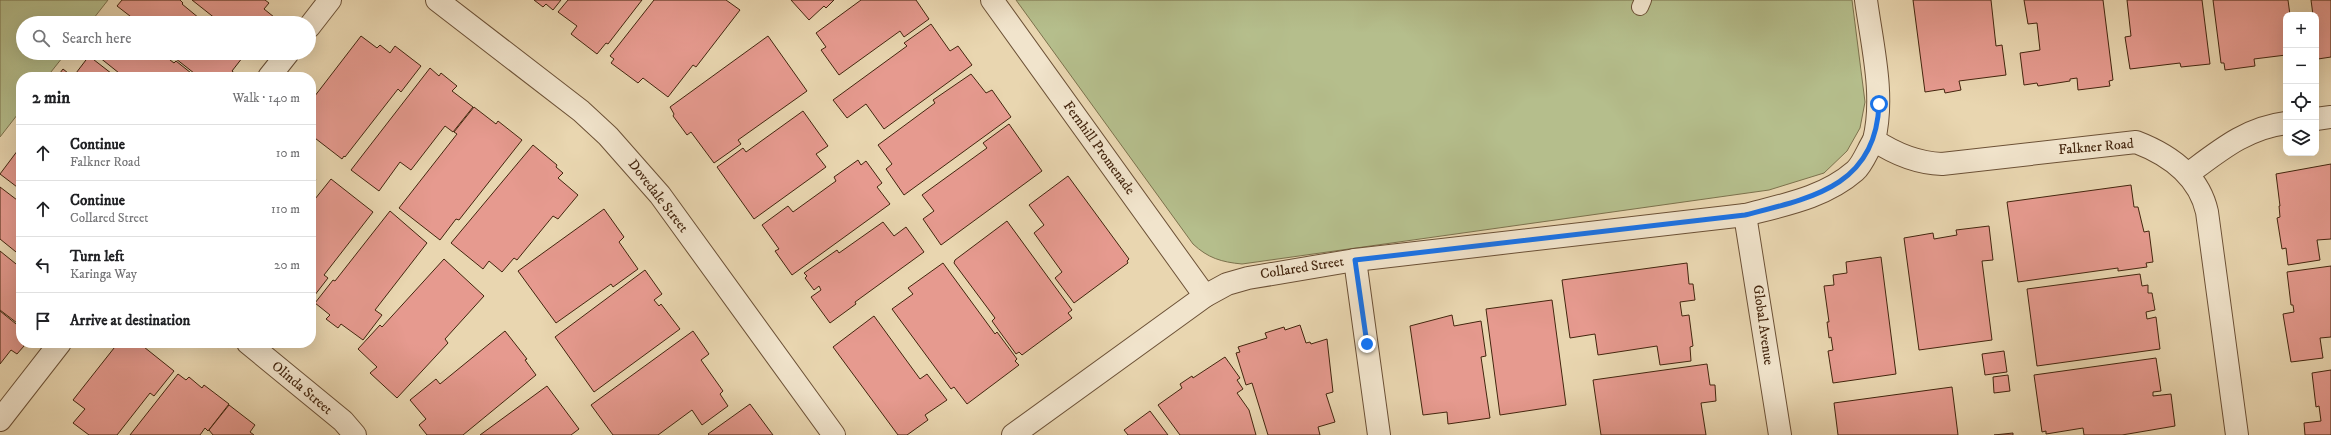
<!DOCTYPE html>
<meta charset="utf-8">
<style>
:root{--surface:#fff;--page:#f6f6f6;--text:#202124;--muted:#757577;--line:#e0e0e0}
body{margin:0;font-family:"IM FELL DW Pica",serif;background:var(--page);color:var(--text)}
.controls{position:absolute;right:12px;top:12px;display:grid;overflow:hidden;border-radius:8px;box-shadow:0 4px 16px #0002}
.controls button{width:36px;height:36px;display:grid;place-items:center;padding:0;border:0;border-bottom:1px solid var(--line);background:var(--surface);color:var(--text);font:20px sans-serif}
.stop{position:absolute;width:12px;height:12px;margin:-9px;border:3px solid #1a73e8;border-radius:50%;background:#fff}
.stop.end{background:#1a73e8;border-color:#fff;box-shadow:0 1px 4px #0008}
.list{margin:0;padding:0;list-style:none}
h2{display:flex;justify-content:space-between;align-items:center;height:52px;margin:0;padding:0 16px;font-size:17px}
h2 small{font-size:13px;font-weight:400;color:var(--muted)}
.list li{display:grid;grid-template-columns:26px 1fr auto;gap:12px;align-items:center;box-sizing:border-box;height:56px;padding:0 16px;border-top:1px solid var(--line)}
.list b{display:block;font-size:15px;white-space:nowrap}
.list p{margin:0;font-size:13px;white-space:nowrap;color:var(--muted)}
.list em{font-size:13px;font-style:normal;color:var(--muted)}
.icon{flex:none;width:22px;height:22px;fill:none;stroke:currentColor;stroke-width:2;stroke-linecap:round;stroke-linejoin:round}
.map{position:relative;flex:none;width:2331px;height:435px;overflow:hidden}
.search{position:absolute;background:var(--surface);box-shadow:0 4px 16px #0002;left:16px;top:16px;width:300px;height:44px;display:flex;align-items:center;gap:10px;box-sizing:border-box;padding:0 14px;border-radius:22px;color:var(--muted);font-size:15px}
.panel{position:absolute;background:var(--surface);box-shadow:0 4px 16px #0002;left:16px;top:72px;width:300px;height:276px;border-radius:16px}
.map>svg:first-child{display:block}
.green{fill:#b5be8c;stroke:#7c724d}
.building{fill:#e69a8f;stroke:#43250e}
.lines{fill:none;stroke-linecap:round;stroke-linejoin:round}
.lane-casing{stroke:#6c5136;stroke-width:18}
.street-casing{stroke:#6c5136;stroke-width:24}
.lane{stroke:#f1e4cc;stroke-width:16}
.street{stroke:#f1e4cc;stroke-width:22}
.route{stroke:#1a73e8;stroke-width:5}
.labels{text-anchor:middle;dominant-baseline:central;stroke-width:3;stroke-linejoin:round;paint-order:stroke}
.street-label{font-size:14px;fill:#43250e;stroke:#f1e4cc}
</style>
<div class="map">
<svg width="2331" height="435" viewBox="0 0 2331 435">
<rect width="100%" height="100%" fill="#e9d6b0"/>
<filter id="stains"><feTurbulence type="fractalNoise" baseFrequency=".005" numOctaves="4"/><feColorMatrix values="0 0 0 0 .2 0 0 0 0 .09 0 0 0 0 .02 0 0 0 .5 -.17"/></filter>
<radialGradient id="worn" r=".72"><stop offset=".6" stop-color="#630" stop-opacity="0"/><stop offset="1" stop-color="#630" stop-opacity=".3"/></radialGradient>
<!-- green -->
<g class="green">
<path d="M0 0H108L90 23H23V53H66L47 77H21V110L0 137Z"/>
<path d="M1016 0H1852L1865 102 1860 128 1847 151 1824 173 1769 190 1242 264C1221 262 1208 258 1193 244Z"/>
</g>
<!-- building -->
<g class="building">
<path d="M122 0H180L183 3 182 4 205 23H139L117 6Z"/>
<path d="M192 0H265L269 3 264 9 279 21 277 23H221Z"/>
<path d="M534 0H561L553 10 546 4 543 7Z"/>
<path d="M568 0H642L608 44 606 43 597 54 571 34 577 26 558 12Z"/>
<path d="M654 0H726L740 10 696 67 693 65 668 97 643 78 638 83 611 63 614 59 610 56Z"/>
<path d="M791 0H834L826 8 824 6 809 20Z"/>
<path d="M861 0H916L929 19 904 37 900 31 839 75 821 50 826 47 816 33Z"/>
<path d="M1913 0H1991L1996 46 2002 45 2006 75 1959 81 1961 90 1945 93 1944 89 1925 92Z"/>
<path d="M2024 0H2103L2113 80 2109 81 2110 86 2078 90 2077 78 2070 79V81L2038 86 2037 83 2024 85 2020 53 2040 50 2037 23 2028 24Z"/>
<path d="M2127 0H2202L2210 64 2181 67 2180 63 2130 69 2125 37 2131 36Z"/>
<path d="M2213 0H2288L2290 15H2286V55L2254 59 2255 66 2225 70 2224 63H2221Z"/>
<path d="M2311 0H2331V57L2318 59 2316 15H2313Z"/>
<path d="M931 24 950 51 958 46 972 65 884 129 866 104 847 118 833 100 907 46 904 43Z"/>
<path d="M361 36 377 48 380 45 390 53 395 46 421 66 401 92 398 89 345 157 344 156 342 159 311 135V101Z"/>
<path d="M768 36 807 91 738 140 741 144 714 163 691 132 687 135 673 116 674 114 670 107Z"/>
<path d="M94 53H161L174 63 176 61 196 77H124Z"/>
<path d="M172 53H246L232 71 239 77H199L171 55Z"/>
<path d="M89 56 116 77H57L63 69 73 77Z"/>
<path d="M430 68 439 76 441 73 457 86 452 91 473 107 453 132 445 126 411 170 400 162 379 191 351 170Z"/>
<path d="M971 74 986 93 992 90 1011 117 904 195 886 169 892 164 878 145 935 103 933 100Z"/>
<path d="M474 107 496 124 498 121 522 140 459 220 456 219 440 240 399 208 457 134 454 132Z"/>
<path d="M803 111 828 146 816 154 826 167 754 219 717 167 743 148 746 152Z"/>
<path d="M1009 124 1042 171 941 245 923 219 934 211 922 195 987 148 983 143Z"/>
<path d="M533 145 557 165 556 167 563 173 558 178 578 195 558 219 553 216 517 260 514 258 502 272 489 261 483 269 451 243Z"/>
<path d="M21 146V190L0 174Z"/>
<path d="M858 160 861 165 866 161 882 183 877 187 890 204 792 275 775 251 779 249 762 225 788 206 793 212 836 181 834 177Z"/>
<path d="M2331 164V239L2317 240 2320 260 2288 265 2286 248 2282 249 2277 218 2280 217 2279 206H2280L2276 174Z"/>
<path d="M311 175 316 179 311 185Z"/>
<path d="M1068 176 1129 259 1127 261 1128 263 1074 303 1055 278 1062 272 1034 233 1044 225 1029 205Z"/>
<path d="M331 179 373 212 324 275 328 278 311 300V204Z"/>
<path d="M2131 185 2134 207H2138L2144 232 2149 231 2153 262 2146 263 2147 267 2118 271V268L2018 282 2007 202Z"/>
<path d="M0 187 21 203V256L0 239Z"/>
<path d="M604 209 624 237 619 242 638 269 613 287 611 284 556 323 518 271Z"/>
<path d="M390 211 427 243 375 310 382 315 363 340 341 324 338 328 326 319 330 315 315 303 333 280 335 281Z"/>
<path d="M1007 221 1072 310 1068 313 1072 318 1022 355 1019 352 1016 354 992 321 995 318 954 263 955 260Z"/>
<path d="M883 222 894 236 906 227 924 252 855 302 856 304 830 323 811 297 821 290 819 286 814 290 805 278 807 276 804 273 837 250 839 253Z"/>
<path d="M1989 226 1993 260 1982 261 1992 340 1919 350 1904 238 1933 233 1934 239 1957 235 1956 230Z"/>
<path d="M0 251 21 268V326L0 310Z"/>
<path d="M1881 257 1896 374 1833 383 1828 351 1833 350 1831 337 1829 338 1827 322H1829L1824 286 1834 285 1833 275 1847 273 1846 262Z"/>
<path d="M444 259 484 296 445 339 448 343 397 398 370 373 377 367 358 349 380 325 382 327Z"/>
<path d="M943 263 995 334 997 332 1017 359 1015 361 1019 365 967 404 954 387 951 389 892 309 913 294 908 288Z"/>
<path d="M1687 263 1689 284H1693L1695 300 1680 302 1682 316 1689 315 1693 346 1690 347 1691 361 1660 365 1657 346 1598 355 1595 334 1570 338 1562 280Z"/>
<path d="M2331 266V337L2320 338 2323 358 2291 362 2283 314 2294 312 2293 305H2291L2287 272Z"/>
<path d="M645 270 662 294 654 300 659 306 661 304 680 329 594 392 555 337Z"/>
<path d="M2140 274 2142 286 2148 285V293H2152L2155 310 2146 312 2147 319 2156 317 2160 349 2037 366 2027 289Z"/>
<path d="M1552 300 1566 405 1500 415 1486 309Z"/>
<path d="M0 311 21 328V343H24V346L17 354 11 350 0 364Z"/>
<path d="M1452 315 1454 326 1481 321 1486 356 1481 357 1490 418 1448 424 1447 412 1423 415 1410 326Z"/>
<path d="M874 316 920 379 927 374 947 400 925 415 928 420 907 435H898L833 347Z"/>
<path d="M1300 325 1306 343 1310 342 1311 344 1327 339 1333 392 1326 394 1335 422 1318 427 1320 435H1268L1252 383 1246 385 1236 353 1240 352 1238 347 1267 338 1265 333 1284 327 1285 330Z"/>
<path d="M505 331 527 359 525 360 536 375 463 435H427L419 425 426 419 410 400 436 379 440 384Z"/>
<path d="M693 331 709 354 701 360 723 391 720 394 728 406 702 425 692 410 658 435H613L591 405Z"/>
<path d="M118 343H139L174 371 154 396 150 393 117 435H89L73 423 85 409 73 400Z"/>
<path d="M2004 351 2007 372 1985 375 1982 354Z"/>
<path d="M1225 357 1240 378 1237 380 1243 389 1237 393 1249 410 1256 435H1180L1158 405 1182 388 1180 384 1192 376 1193 378Z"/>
<path d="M2156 358 2161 391 2153 392V396L2171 394 2175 426 2122 435H2084L2083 428 2046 434V431L2042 432 2034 375Z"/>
<path d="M1707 364 1710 385H1715L1716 401 1701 403 1706 435H1601L1593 380Z"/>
<path d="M2331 370V435H2305L2304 423 2321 421 2319 406 2316 407 2312 373Z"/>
<path d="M178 374 186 380 189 377 202 388 204 385 229 404 208 431 205 428 200 435H130Z"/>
<path d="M2008 375 2010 391 1994 393 1993 377Z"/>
<path d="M547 386 579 429 571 435H480Z"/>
<path d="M1952 387 1958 435H1838L1834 403Z"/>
<path d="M750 404 773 435H709L708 434Z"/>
<path d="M229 405 255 425 250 432 254 435H213L209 430Z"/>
<path d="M1150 411 1168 435H1128L1124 430Z"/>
<path d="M2013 433V435H1994Z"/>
</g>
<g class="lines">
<!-- lane casing -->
<g class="lane-casing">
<path id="lane" d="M1640 7 1643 0"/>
</g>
<!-- street casing -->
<g class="street-casing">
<g id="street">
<path d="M437 0 581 111 608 136 660 195 834 435"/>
<path d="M992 0 1205 296"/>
<path d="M1866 0C1872 45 1885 95 1874 140 1895 154 1917 163 1942 164L2136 142C2170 155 2199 176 2207 212L2237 435"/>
<path d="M309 27 330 0"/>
<path d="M269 77 288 53"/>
<path d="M2316 119 2331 117"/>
<path d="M2188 174C2219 151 2246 128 2286 123"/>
<path d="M1745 215 1780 435"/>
<path d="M1355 260 1379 435"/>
<path d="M248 343 343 421 355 435"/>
<path d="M0 420 60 343"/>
<path d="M1013 435 1205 296 1227 284 1248 278 1355 260 1745 215C1783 205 1824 198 1855 171 1863 164 1868 149 1874 140"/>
</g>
</g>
<!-- lane -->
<use href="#lane" class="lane"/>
<!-- street -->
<use href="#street" class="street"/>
</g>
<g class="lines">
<!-- route -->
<path class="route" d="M1367 344 1355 260 1745 215C1812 198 1876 186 1879 104"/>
</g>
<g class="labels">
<!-- street labels -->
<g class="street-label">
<text transform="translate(2096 147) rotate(-5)">Falkner Road</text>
<text transform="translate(1099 148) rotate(54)">Fernhill Promenade</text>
<text transform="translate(658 196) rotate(52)">Dovedale Street</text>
<text transform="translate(1302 268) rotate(-9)">Collared Street</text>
<text transform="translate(1763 325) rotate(82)">Global Avenue</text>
<text transform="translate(302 388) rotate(40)">Olinda Street</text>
</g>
</g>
<rect width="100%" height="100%" filter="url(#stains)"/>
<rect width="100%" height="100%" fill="url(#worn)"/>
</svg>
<div class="controls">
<button>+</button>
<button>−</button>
<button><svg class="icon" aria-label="locate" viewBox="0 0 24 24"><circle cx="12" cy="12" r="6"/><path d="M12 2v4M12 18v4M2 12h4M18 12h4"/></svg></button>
<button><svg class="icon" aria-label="layers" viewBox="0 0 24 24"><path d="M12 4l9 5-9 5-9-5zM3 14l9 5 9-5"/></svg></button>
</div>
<div class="stop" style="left:1879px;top:104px"></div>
<div class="stop end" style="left:1367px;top:344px"></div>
<div class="search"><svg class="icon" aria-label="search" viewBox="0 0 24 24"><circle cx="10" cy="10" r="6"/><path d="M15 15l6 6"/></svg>Search here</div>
<section class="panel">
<h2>2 min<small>Walk · 140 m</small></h2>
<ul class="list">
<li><svg class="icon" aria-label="ahead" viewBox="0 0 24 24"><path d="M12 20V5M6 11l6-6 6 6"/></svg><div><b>Continue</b><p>Falkner Road</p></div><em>10 m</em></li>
<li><svg class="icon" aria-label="ahead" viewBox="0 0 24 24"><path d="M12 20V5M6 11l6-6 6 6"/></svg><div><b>Continue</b><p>Collared Street</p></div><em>110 m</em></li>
<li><svg class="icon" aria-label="left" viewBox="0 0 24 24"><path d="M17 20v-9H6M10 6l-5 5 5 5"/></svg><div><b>Turn left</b><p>Karinga Way</p></div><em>20 m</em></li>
<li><svg class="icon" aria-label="arrive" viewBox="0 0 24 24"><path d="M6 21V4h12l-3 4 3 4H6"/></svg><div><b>Arrive at destination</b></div></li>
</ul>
</section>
</div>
